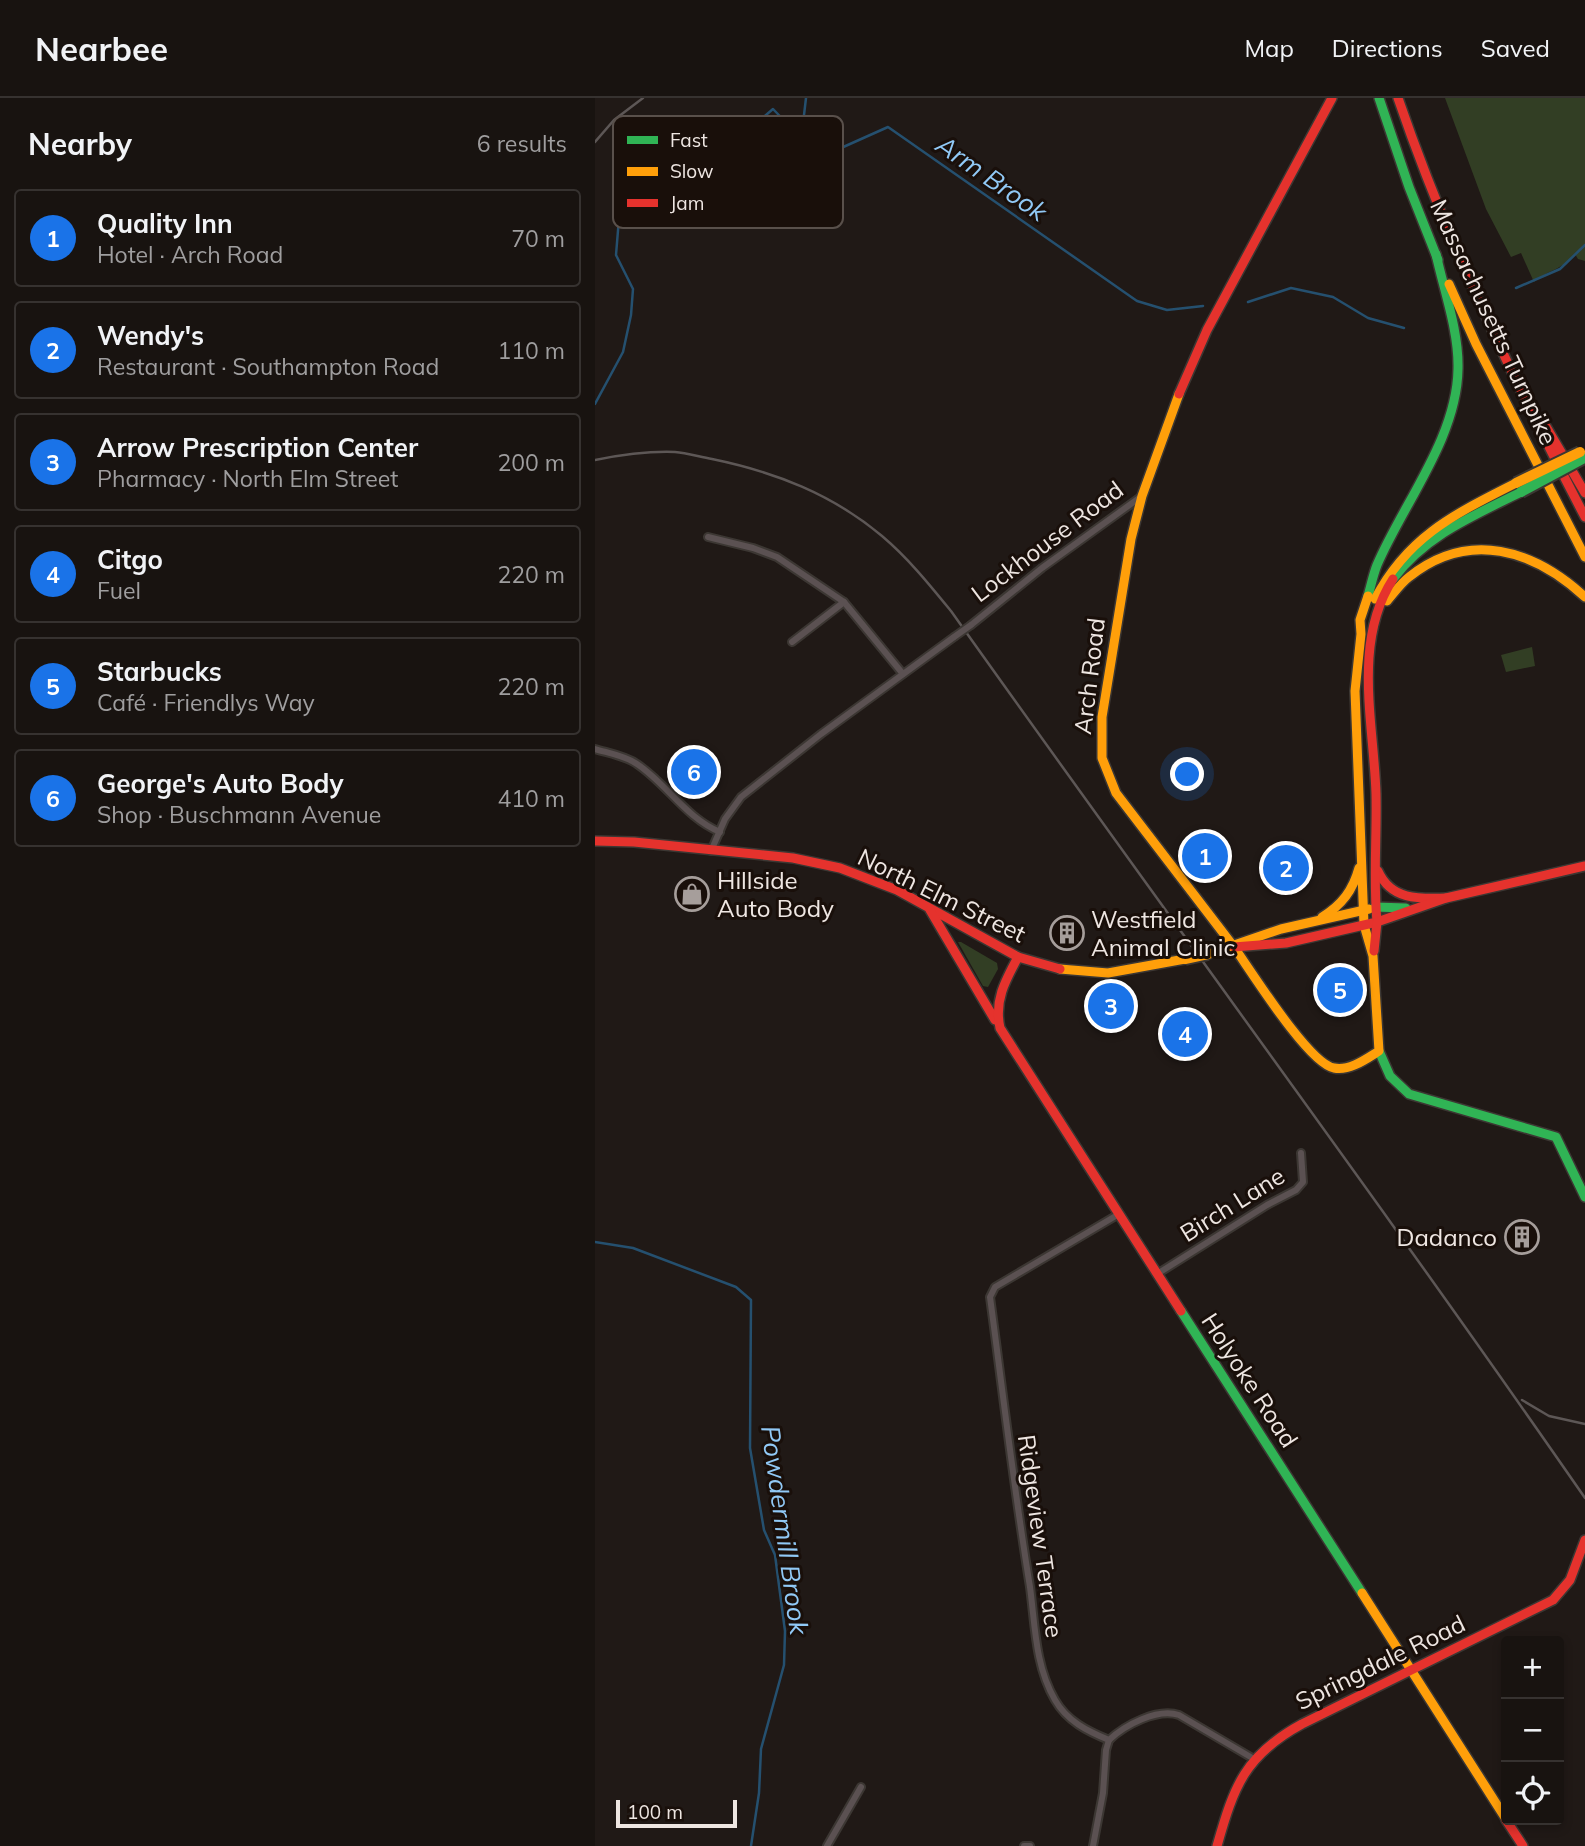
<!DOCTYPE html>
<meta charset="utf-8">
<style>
:root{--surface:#181310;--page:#25201e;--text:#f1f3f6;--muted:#9f9e9f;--line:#363230;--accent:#1a73e8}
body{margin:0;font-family:Mulish,sans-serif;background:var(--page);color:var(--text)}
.controls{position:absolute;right:21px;bottom:21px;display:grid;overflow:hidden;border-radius:7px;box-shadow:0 4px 10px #0003}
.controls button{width:63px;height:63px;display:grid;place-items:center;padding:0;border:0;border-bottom:2px solid var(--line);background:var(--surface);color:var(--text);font:35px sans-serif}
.scale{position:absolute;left:21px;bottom:18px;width:121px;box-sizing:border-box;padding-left:7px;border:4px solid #eee6e2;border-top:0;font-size:19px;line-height:24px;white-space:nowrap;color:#eee6e2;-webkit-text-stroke:5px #190f0a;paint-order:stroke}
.you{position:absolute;left:593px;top:677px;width:24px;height:24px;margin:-18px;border:5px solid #fff;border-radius:50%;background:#1a73e8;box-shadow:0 0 0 10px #1a73e833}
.badge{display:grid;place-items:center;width:46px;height:46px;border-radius:50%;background:var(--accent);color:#fff;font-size:23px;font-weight:700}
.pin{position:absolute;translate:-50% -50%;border:4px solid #fff;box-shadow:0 2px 7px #0006}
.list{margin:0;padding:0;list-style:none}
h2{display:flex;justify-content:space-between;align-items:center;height:91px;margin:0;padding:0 28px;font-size:30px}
h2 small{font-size:23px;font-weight:400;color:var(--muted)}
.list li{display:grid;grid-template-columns:46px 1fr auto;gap:21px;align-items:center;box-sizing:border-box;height:98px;margin:0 14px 14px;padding:0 14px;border:2px solid var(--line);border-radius:7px}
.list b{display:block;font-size:26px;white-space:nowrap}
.list p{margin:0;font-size:23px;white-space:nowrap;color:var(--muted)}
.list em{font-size:23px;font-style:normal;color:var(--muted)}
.icon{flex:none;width:38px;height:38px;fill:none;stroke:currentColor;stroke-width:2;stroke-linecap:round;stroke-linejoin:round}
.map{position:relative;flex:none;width:990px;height:1748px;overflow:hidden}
header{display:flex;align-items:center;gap:42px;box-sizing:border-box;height:98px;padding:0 35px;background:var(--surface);border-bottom:2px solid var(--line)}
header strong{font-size:33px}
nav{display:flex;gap:38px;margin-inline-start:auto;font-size:24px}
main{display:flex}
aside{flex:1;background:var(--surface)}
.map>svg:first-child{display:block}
.green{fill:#323e24}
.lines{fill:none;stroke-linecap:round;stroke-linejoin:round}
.stream{stroke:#25506f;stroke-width:2.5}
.street-casing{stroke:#3c3733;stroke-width:10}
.fast-casing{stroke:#3c3733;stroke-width:12}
.slow-casing{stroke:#3c3733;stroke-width:12}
.jam-casing{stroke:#3c3733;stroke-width:12}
.street{stroke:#5b5152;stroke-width:6}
.fast{stroke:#30b455;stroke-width:9}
.slow{stroke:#ff9f0a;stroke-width:9}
.jam{stroke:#e5322d;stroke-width:9}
.rail{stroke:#5d5756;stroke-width:2.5}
.street-bridge-casing{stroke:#3c3733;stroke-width:10;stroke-linecap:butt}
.fast-bridge-casing{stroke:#3c3733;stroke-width:14;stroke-linecap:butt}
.slow-bridge-casing{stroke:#3c3733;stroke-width:14;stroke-linecap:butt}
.street-bridge{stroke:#5b5152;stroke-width:6}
.fast-bridge{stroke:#30b455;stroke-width:10}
.slow-bridge{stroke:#ff9f0a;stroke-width:10}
.labels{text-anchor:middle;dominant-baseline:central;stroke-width:6;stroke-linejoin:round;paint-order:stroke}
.street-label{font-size:24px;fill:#eee6e2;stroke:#190f0a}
.poi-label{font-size:24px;fill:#eee6e2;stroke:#190f0a;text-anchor:start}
.water-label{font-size:26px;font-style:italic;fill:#91c9f6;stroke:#190f0a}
.key{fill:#190f0a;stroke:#59504b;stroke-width:2}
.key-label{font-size:19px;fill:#eee6e2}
</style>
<header>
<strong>Nearbee</strong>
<nav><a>Map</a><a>Directions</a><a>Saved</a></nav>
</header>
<main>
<aside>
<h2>Nearby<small>6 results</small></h2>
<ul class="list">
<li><span class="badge">1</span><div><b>Quality Inn</b><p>Hotel · Arch Road</p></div><em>70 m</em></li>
<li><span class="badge">2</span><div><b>Wendy's</b><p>Restaurant · Southampton Road</p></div><em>110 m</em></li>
<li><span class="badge">3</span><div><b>Arrow Prescription Center</b><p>Pharmacy · North Elm Street</p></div><em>200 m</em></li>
<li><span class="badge">4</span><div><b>Citgo</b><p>Fuel</p></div><em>220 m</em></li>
<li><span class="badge">5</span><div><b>Starbucks</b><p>Café · Friendlys Way</p></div><em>220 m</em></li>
<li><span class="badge">6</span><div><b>George's Auto Body</b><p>Shop · Buschmann Avenue</p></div><em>410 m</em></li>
</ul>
</aside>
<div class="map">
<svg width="990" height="1748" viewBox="0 0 990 1748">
<rect width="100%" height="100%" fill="#201916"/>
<!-- green -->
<g class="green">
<path d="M850 0H990V163L983 161 980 156C964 174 954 171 939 184L926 155 916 159 891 111Z"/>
<path d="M937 549 940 568 911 574 906 557Z"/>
<path d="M363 844H366L402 865 403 871 393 889 388 888Z"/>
</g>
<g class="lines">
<!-- stream -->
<g class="stream">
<path d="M158 64 217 63 293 29 542 203 572 212 608 208"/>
<path d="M921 190 965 171 990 147"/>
<path d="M653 204 696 190 738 199 773 220 809 230"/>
<path d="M0 306 28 254 36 217 38 191 21 157 25 108 39 79 81 88 138 92 158 64 152 33 178 11 204 38 217 36 209 17 211 0"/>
<path d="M0 1144 38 1150 141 1189 156 1202 155 1350 169 1432 180 1457 190 1533 189 1567 166 1651 164 1695 156 1748"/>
</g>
<!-- street casing -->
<g class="street-casing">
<g id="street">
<path d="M113 439 158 450 182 459 249 504 308 576"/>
<path d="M376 527 447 470 547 398"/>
<path d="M197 544 249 504"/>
<path d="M0 651C13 655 31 658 42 666 72 686 91 720 125 734"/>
<path d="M116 753 130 721 146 699 226 636 359 539"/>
<path d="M524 1116 400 1189 395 1199C408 1295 419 1392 435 1489 440 1526 440 1568 460 1602 472 1623 492 1633 514 1642 530 1627 562 1610 584 1617L659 1661"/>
<path d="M562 1176 672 1107 701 1092 708 1084 706 1055"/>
<path d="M232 1748 266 1689"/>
<path d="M429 1748H435"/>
<path d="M498 1748 508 1695 511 1652 514 1642"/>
</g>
</g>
<!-- fast casing -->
<g class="fast-casing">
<g id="fast">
<path d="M784 0 814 89 843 162"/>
<path d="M798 481C831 437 878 418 926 394"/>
<path d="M773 498C776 488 778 477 782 467 808 406 862 340 863 271 864 233 849 193 841 156"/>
<path d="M780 809 811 810"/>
<path d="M784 953 795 978 814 996 961 1039 990 1099"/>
<path d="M586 1213 767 1495"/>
</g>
</g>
<!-- slow casing -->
<g class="slow-casing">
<g id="slow">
<path d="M854 186 881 246 990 459"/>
<path d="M584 296 547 398 536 441 507 619V660L521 695 639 849"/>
<path d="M780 501C813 438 860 416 921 385"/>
<path d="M792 503C799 495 806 485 814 479 874 431 939 452 990 499"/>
<path d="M727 819C747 807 758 792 764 770"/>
<path d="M769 827 760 593 766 536 765 522 773 498"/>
<path d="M639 849C656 873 714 966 739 970 755 973 771 961 784 953L778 858 769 827"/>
<path d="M613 856 686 831 774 811"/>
<path d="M465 871 513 875 590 861"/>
<path d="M767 1495 911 1721"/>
</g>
</g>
<!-- jam casing -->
<g class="jam-casing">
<g id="jam">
<path d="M803 0C853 146 919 283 990 419"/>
<path d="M584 296 612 232 737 0"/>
<path d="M949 325 990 395"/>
<path d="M0 743 39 744 198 760 245 770 302 792 423 859 465 871"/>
<path d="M783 773C796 802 823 801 851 800"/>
<path d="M335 812 400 922"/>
<path d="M639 849 691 845 782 824C778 781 782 739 781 696 779 626 757 544 798 481"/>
<path d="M779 853 782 824 851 800 990 768"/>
<path d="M423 859C410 883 399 903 405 930L586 1213"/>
<path d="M911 1722 928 1748"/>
<path d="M622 1748C639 1688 650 1657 707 1626L958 1502 975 1482 990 1442"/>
</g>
</g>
<!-- street -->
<use href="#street" class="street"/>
<!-- fast -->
<use href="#fast" class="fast"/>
<!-- slow -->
<use href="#slow" class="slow"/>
<!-- jam -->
<use href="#jam" class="jam"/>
<!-- rail -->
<g class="rail">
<path d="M0 44 19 22 48 0"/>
<path d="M0 362C25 357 54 353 80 354 92 355 105 359 117 361 180 374 237 396 287 438 313 460 334 486 356 513 566 809 783 1101 990 1400"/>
<path d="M927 1302 954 1318 990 1326"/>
</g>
<!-- street-bridge casing -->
<g class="street-bridge-casing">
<path id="street-bridge" d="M359 539 376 527"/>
</g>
<!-- fast-bridge casing -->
<g class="fast-bridge-casing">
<path id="fast-bridge" d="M926 394 989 360"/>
</g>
<!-- slow-bridge casing -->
<g class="slow-bridge-casing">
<g id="slow-bridge">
<path d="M921 385 985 354"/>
<path d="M590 861 613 856"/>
</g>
</g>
<!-- street-bridge -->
<use href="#street-bridge" class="street-bridge"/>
<!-- fast-bridge -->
<use href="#fast-bridge" class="fast-bridge"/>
<!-- slow-bridge -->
<use href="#slow-bridge" class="slow-bridge"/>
</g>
<!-- icons -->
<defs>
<g id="shop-ring" transform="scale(1.75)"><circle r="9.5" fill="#190f0a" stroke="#a69e9b" stroke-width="1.5"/><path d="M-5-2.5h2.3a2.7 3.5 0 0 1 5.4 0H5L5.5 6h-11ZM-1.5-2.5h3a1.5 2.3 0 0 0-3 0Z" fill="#a69e9b"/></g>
<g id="building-ring" transform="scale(1.75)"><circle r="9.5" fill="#190f0a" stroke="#a69e9b" stroke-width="1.5"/><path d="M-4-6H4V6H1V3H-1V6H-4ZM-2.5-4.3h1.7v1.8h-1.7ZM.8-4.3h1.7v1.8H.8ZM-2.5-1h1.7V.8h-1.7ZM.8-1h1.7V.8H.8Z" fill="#a69e9b"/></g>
</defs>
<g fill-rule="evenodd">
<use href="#shop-ring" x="97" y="796"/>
<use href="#building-ring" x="472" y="835"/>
<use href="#building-ring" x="927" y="1139"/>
</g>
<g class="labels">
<!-- street labels -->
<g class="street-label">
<text transform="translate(899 224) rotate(65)">Massachusetts Turnpike</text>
<text transform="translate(452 443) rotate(-37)">Lockhouse Road</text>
<text transform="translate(494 578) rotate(-83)">Arch Road</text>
<text transform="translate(347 797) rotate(26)">North Elm Street</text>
<text transform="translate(637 1106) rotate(-32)">Birch Lane</text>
<text transform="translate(655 1282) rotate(57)">Holyoke Road</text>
<text transform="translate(446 1438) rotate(82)">Ridgeview Terrace</text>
<text transform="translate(785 1564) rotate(-26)">Springdale Road</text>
</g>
<!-- poi labels -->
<g class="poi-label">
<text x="122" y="782">Hillside<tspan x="122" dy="28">Auto Body</tspan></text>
<text x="496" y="821">Westfield<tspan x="496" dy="28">Animal Clinic</tspan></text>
<text x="902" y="1139" text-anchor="end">Dadanco</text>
</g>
<!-- water labels -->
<g class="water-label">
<text transform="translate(397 80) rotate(35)">Arm Brook</text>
<text transform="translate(190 1432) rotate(82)">Powdermill Brook</text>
</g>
</g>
<!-- legend -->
<rect x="18" y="18" width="230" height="112" rx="10" class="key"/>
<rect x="32" y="38" width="31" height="8" fill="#30b455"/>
<rect x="32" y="69" width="31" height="9" fill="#ff9f0a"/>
<rect x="32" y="101" width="31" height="8" fill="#e5322d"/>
<g class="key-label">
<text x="75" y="49">Fast</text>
<text x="75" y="80">Slow</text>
<text x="75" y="112">Jam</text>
</g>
</svg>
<div class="controls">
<button>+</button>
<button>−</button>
<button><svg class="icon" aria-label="locate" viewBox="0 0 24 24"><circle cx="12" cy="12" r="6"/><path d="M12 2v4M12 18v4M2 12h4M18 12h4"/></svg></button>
</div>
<div class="scale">100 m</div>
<div class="you"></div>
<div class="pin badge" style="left:610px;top:758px">1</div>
<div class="pin badge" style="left:691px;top:770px">2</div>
<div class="pin badge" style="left:516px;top:908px">3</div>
<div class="pin badge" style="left:590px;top:936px">4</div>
<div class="pin badge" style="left:745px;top:892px">5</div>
<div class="pin badge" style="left:99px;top:674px">6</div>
</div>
</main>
